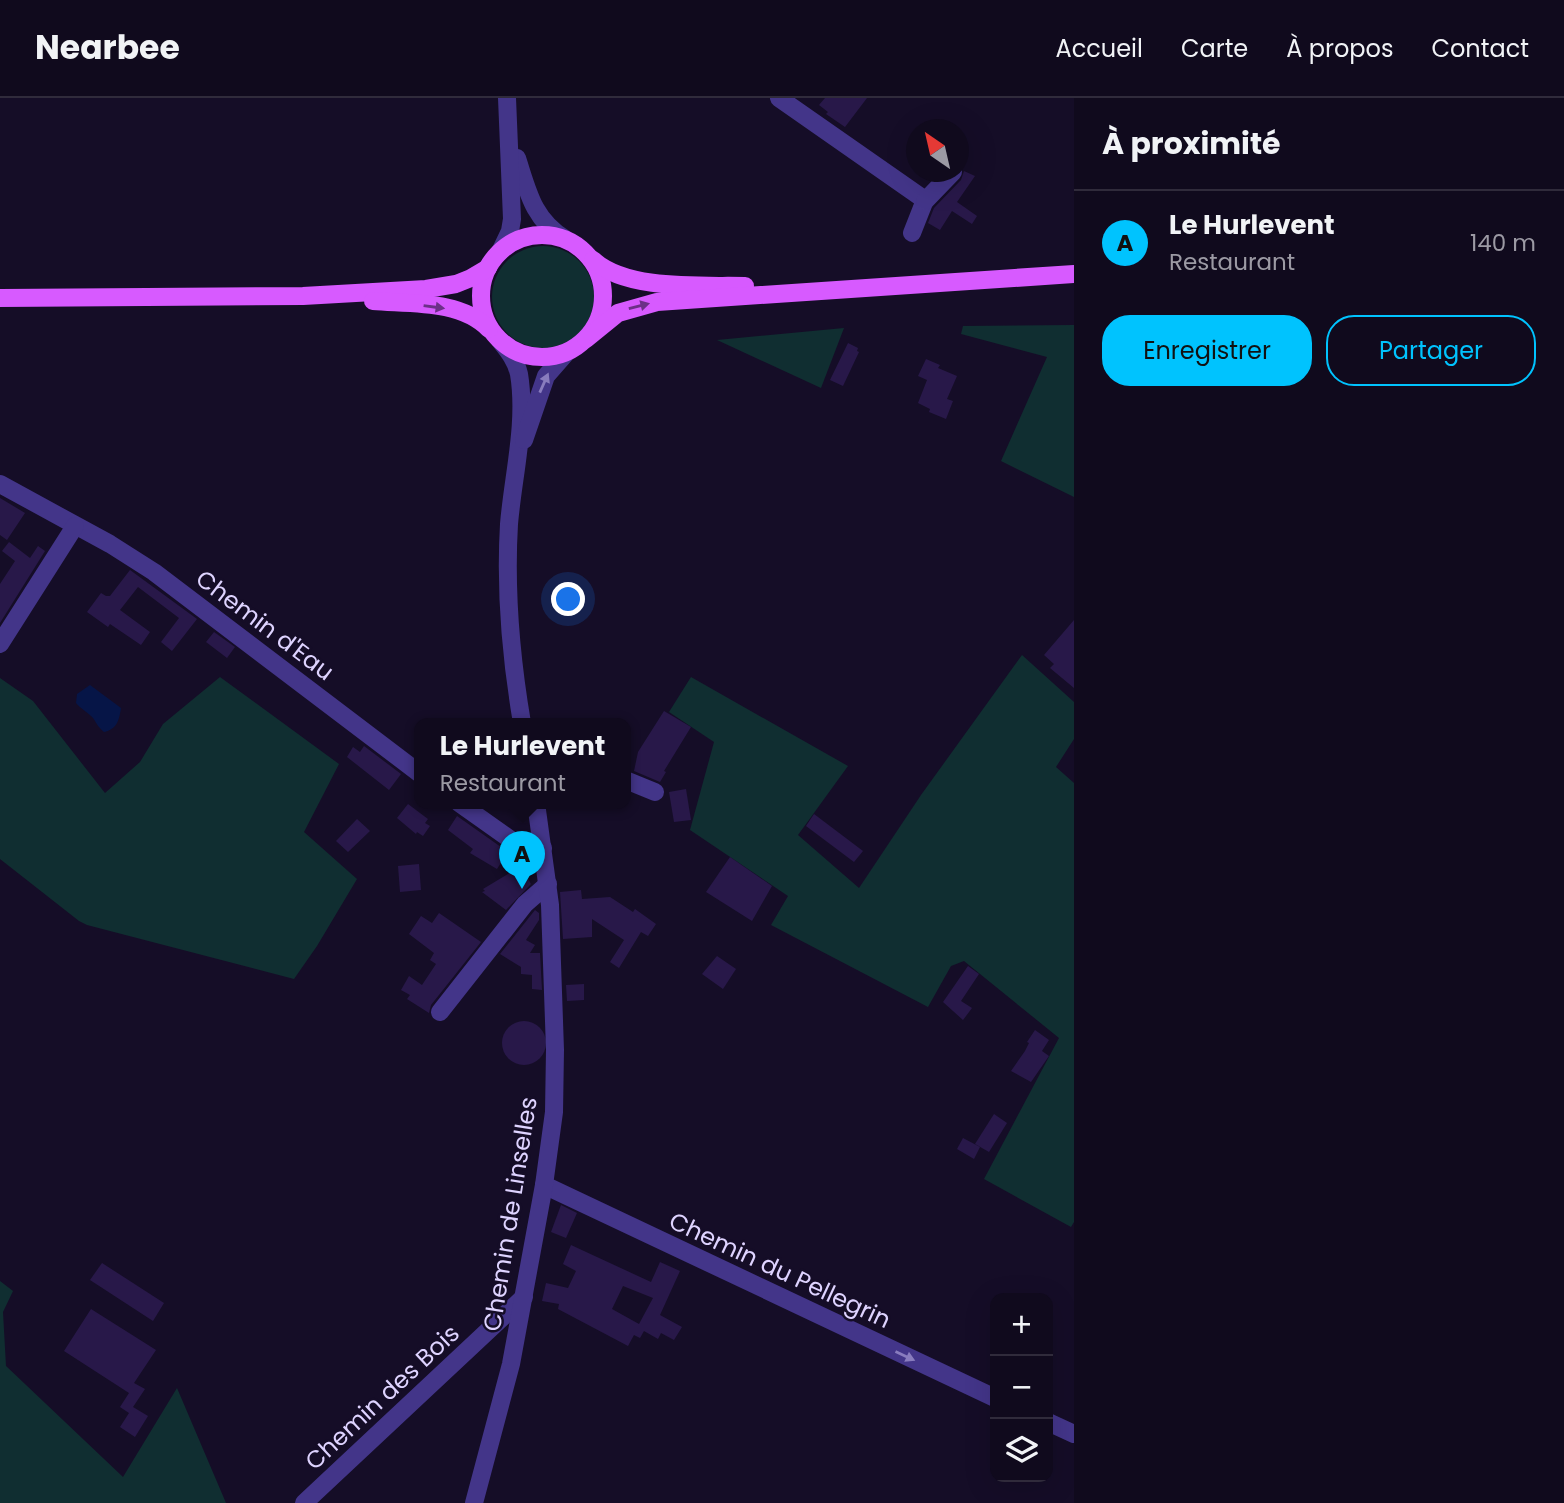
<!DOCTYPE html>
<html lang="fr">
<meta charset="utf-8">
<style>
:root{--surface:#100a1d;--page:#1e182a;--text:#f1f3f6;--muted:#9c9aa4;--line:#302b3b;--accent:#00c3fe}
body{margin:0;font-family:Poppins,sans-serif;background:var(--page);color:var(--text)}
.controls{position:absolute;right:21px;bottom:21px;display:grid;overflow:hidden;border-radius:14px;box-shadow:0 7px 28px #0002}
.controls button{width:63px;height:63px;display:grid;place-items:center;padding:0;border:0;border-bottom:2px solid var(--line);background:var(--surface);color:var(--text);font:35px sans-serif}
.compass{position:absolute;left:906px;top:21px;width:63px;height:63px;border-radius:50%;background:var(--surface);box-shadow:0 7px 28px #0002;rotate:326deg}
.you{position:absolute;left:569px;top:502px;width:24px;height:24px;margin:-18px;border:5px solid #fff;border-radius:50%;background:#1a73e8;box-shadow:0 0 0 10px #1a73e833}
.badge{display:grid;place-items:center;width:46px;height:46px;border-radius:50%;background:var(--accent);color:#111;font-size:23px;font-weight:700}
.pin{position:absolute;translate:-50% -58px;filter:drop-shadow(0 2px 4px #0008)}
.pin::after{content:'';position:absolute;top:37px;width:24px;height:21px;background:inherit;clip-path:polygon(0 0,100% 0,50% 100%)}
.popup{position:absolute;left:414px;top:620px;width:217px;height:91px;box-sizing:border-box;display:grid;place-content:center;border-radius:14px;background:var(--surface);filter:drop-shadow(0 2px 5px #0005);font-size:23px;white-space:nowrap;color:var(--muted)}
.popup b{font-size:26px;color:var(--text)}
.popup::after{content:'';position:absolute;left:50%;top:100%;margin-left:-14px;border:14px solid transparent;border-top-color:var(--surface)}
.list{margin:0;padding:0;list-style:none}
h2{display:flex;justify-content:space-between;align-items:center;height:91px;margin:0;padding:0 28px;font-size:30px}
h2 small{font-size:23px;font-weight:400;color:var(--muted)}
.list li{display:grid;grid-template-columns:46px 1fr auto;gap:21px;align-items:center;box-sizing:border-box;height:105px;padding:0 28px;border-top:2px solid var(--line)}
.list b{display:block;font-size:26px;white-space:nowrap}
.list p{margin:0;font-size:23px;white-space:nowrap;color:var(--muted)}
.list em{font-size:23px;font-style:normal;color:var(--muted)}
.actions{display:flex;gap:14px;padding:21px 28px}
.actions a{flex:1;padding:16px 0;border:2px solid var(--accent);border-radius:28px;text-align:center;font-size:24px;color:var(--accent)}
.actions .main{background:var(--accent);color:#111}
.icon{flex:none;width:38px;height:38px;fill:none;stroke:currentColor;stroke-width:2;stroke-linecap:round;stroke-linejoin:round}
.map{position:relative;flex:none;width:1074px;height:1405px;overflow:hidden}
header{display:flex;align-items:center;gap:42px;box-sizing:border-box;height:98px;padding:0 35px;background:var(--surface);border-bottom:2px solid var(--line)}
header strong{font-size:33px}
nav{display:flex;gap:38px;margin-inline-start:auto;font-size:24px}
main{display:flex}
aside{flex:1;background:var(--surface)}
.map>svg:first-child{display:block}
.green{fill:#102e31}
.water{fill:#061547}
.building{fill:#281849;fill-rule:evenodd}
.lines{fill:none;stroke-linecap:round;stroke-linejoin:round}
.minor{stroke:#433589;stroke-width:18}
.major{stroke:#d75aff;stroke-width:18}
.oneway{fill:#6c3088}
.oneway2{fill:#897cbe}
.labels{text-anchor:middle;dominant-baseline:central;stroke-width:5;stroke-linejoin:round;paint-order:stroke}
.street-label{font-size:24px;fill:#ded3ff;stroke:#150d27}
</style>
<header>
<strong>Nearbee</strong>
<nav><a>Accueil</a><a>Carte</a><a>À propos</a><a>Contact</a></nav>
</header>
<main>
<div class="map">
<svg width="1074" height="1405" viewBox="0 0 1074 1405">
<rect width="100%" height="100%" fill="#150d27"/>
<!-- green -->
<g class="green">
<circle cx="543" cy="199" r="51"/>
<path d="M1074 227V399L1001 363 1047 259 961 236 963 228Z"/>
<path d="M844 230 821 290 717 242Z"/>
<path d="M1022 557 1074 604V641L1056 669 1074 685V1124L1071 1129 984 1081 1059 940 964 863 951 868 928 909 771 827 788 798 690 732 714 644 669 614 691 579 848 668 798 737 859 790 921 697Z"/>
<path d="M220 579 339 666 304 734 357 781 317 848 294 881 87 827 79 823 0 761V580L33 603 105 695 140 664 163 626Z"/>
<path d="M0 1183 13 1193 3 1214 6 1268 123 1379 177 1290 226 1405H0Z"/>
</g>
<!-- water -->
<path class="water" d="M90 587 121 610C119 623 117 631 104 634 98 629 97 626 93 620 89 615 81 611 76 605L77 596Z"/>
<!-- building -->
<g class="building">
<path d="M825 0H867L845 29 826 16 828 14 819 7Z"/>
<path d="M964 73 975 78 957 104 977 118 972 126 952 113 940 132 928 125 934 110 961 82Z"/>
<path d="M848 245 858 250 857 253 859 254 843 288 830 282Z"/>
<path d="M926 261 940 267 938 270 957 278 947 301 953 303 946 321 929 314 930 311 918 305 927 282 918 278Z"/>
<path d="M0 400 25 415 7 442 0 437Z"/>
<path d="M9 444 30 460 38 448 45 453 0 525V486L15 463 2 453Z"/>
<path d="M130 472 197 521 172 553 161 544 179 520 138 489 120 512 150 534 141 547 110 526 108 529 87 514 101 495 106 498H110Z"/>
<path d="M1074 522V590L1050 570 1054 566 1044 557Z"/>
<path d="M214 534 235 549 227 560 206 544Z"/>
<path d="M664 613 691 629 664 673 666 674 660 684 634 673 638 654Z"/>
<path d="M364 648 401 676 389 692 347 659 353 649 360 654Z"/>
<path d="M686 691 691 722 674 724 669 694Z"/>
<path d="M408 706 428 721 425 725 430 728 423 738 417 734 416 736 397 720Z"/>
<path d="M814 716 863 753 854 764 806 728Z"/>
<path d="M457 718 508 754 497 771 470 755 473 751 448 732Z"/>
<path d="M357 721 370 733 348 754 336 743Z"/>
<path d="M730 759 772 788 752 823 706 794Z"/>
<path d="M419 766 421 792 400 794 398 768Z"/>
<path d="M521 768 531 786 506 812 482 794 485 793 483 791Z"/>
<path d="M581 792 582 801 610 799 633 814 635 811 656 826 648 838 641 834 619 870 610 864 624 842 592 821V839L563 841 560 794Z"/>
<path d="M535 812 539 815V822L526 842 535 847 530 855H540L542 892 532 891V877L521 876V869L500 856Z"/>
<path d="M439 815 481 844 431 907 429 915 407 901 410 897 401 892 409 878 422 887 436 866 430 862 434 855 409 836 421 818 432 825Z"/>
<path d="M717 858 736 871 723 891 702 876Z"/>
<path d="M968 868 979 876 961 903 972 910 963 922 943 904Z"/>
<path d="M584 886V902L567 903 566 887Z"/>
<circle cx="524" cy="945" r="22"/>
<path d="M1035 932 1049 942 1042 953 1049 958 1031 984 1011 973 1025 953 1029 945 1027 944Z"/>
<path d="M994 1016 1007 1025 989 1054 975 1046Z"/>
<path d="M963 1040 980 1049 974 1061 957 1051Z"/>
<path d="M561 1107 577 1115 566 1140 551 1134Z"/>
<path d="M571 1147 651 1184 660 1164 680 1173 660 1217 682 1229 674 1242 661 1235 658 1241 644 1233 640 1240 634 1237 628 1248 558 1211 559 1206 542 1203 546 1185 568 1190 576 1173 563 1166ZM623 1188 653 1200 639 1226 612 1211Z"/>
<path d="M102 1165 164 1205 153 1223 90 1182Z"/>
<path d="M91 1211 156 1252 134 1285 145 1291 133 1309 148 1318 135 1339 120 1329 129 1315 120 1309 129 1295 64 1253Z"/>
</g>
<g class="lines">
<!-- minor -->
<g class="minor">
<path d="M779 0 925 102 912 135"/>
<path d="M517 60C528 94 533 121 565 141"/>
<path d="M925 103 953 74"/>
<path d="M500 154 510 133 512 121 507 0"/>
<path d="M501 244C509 254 516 263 519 276 527 325 513 378 509 426 505 493 511 560 522 625"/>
<path d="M524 342 546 278 567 254"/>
<path d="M0 386 110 446 154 474 419 675"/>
<path d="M0 546 75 428"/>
<path d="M628 683 655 694"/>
<path d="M459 705 514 744 543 750"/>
<path d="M440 914 525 806 548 786"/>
<path d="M544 1087 995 1300"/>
<path d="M1048 1324 1074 1336"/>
<path d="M304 1405 524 1199"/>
<path d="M474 1405 511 1266 544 1087 554 1014 555 952 550 807 536 705"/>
</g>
<!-- major -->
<g class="major">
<circle cx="542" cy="198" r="61"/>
<path d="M593 162C627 193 702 187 745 188"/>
<path d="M0 200 303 198 426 191 456 186 471 180 488 170"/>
<path d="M373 203C411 206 461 202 489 231"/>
<path d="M586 241 618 215 657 204 1074 176"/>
</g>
</g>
<!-- one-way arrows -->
<defs><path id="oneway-solid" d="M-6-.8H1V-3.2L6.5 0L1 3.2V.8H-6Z" transform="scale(1.75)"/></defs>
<g class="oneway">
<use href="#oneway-solid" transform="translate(639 208) rotate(-14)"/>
<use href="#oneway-solid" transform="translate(434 209) rotate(8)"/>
</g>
<g class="oneway2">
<use href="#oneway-solid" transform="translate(544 285) rotate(-66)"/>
<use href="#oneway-solid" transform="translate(905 1258) rotate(25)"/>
</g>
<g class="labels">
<!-- street labels -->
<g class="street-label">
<text transform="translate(265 527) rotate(37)">Chemin d'Eau</text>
<text transform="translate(510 1116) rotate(-81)">Chemin de Linselles</text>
<text transform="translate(780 1172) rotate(25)">Chemin du Pellegrin</text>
<text transform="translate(382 1299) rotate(-43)">Chemin des Bois</text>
</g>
</g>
</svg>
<div class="controls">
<button>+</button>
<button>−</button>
<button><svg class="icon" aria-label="layers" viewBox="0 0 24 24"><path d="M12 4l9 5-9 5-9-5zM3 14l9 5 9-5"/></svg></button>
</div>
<svg class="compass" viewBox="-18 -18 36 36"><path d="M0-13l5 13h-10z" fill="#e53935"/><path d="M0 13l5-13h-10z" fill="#9c9aa4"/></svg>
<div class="you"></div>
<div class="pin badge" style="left:522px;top:791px">A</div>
<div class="popup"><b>Le Hurlevent</b>Restaurant</div>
</div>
<aside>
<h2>À proximité<small></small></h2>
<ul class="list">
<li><span class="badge">A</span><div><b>Le Hurlevent</b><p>Restaurant</p></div><em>140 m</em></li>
</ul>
<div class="actions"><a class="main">Enregistrer</a><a>Partager</a></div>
</aside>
</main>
